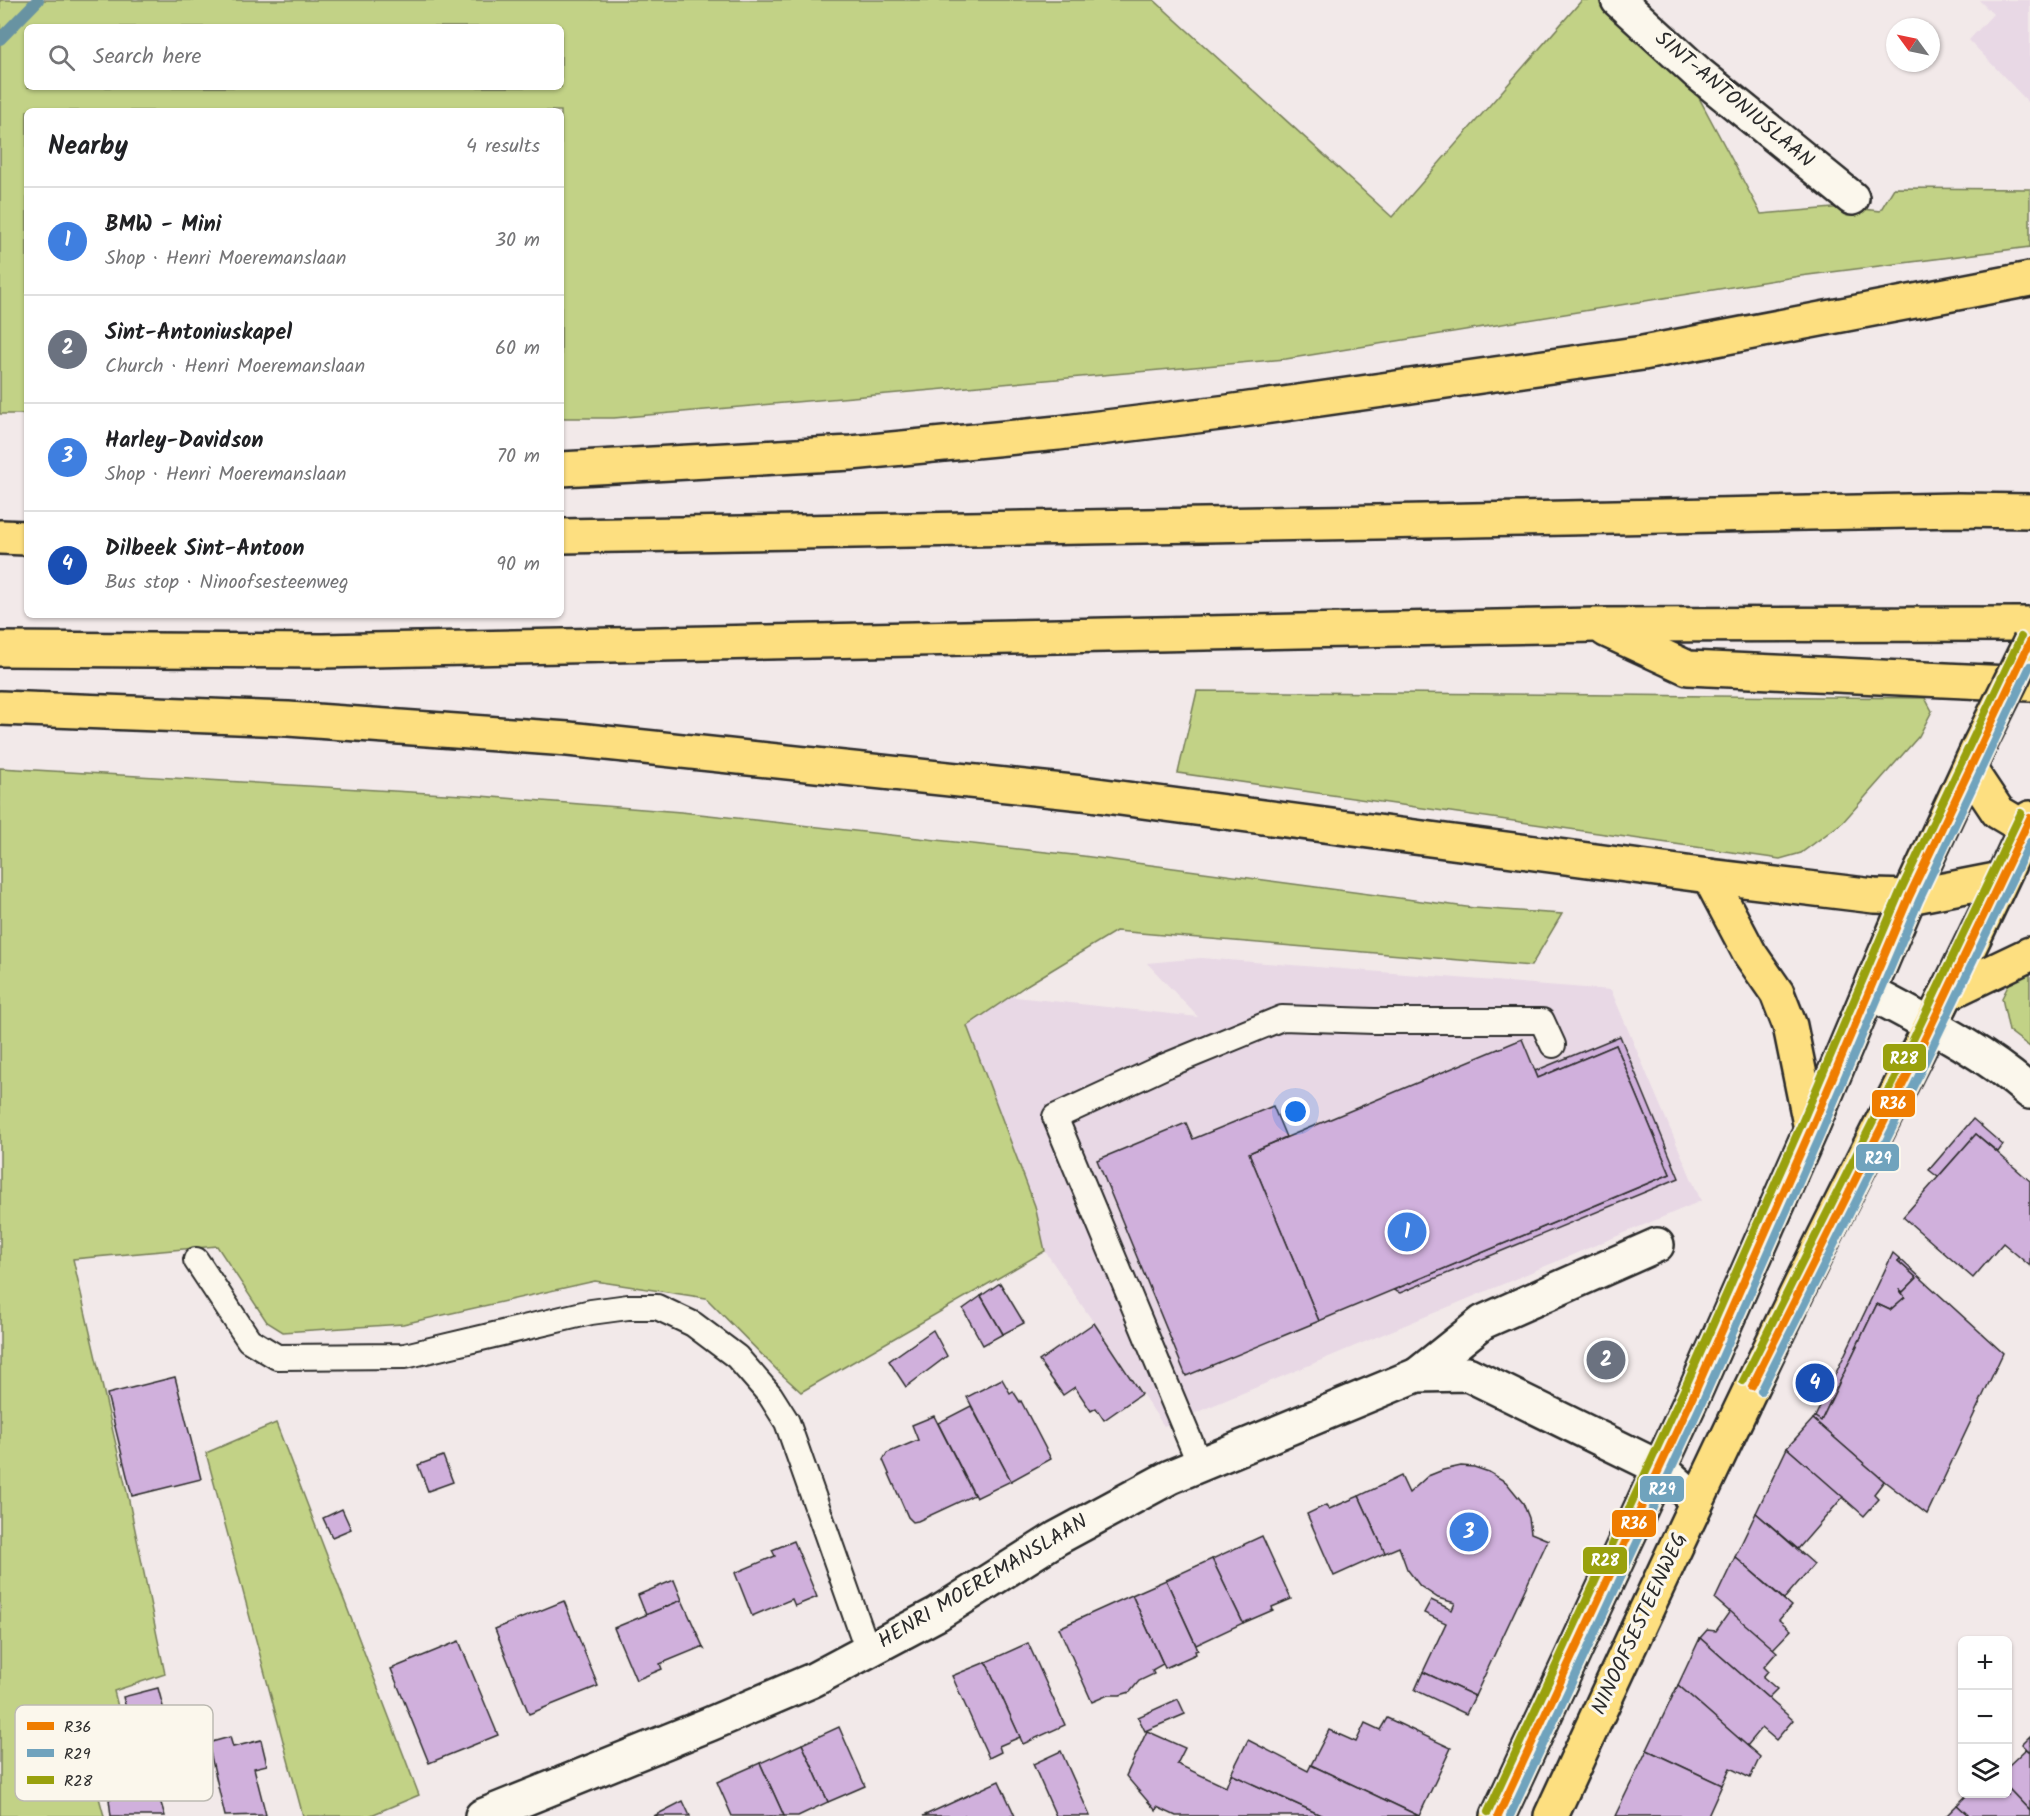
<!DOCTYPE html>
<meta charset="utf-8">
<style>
:root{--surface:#fff;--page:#f2f2f2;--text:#202124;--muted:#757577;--line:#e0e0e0;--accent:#0f766e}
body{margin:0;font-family:Kalam,sans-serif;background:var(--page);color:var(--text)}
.controls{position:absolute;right:18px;bottom:18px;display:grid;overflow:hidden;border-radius:9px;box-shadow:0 2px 4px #0004}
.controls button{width:54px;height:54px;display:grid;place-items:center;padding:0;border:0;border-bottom:2px solid var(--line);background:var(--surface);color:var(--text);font:30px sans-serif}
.compass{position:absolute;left:1886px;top:18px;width:54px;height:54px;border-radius:50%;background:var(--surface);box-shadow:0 2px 4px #0004;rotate:303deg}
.you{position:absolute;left:1296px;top:1112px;width:21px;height:21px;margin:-15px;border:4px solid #fff;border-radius:50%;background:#1a73e8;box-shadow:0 0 0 9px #1a73e833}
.badge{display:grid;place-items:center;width:39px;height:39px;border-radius:50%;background:var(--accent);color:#fff;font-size:20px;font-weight:700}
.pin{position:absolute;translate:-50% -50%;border:3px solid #fff;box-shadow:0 2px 6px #0006}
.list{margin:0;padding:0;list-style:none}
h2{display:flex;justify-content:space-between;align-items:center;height:78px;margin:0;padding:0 24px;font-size:26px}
h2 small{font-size:20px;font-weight:400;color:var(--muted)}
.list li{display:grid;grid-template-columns:39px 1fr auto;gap:18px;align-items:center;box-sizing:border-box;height:108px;padding:0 24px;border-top:2px solid var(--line)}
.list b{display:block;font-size:22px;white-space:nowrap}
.list p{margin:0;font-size:20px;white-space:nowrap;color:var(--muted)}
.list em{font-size:20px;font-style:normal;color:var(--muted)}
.icon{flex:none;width:33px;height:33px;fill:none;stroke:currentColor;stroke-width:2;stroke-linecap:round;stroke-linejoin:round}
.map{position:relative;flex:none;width:2030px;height:1816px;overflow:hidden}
.search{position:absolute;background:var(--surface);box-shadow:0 2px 4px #0004;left:24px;top:24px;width:540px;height:66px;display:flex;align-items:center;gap:15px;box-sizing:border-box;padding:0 21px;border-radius:9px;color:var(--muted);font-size:22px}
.panel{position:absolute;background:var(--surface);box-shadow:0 2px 4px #0004;left:24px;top:108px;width:540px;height:510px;border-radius:9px}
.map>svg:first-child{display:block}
.built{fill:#e8d8e5}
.green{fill:#c2d286;stroke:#767e58;stroke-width:1.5;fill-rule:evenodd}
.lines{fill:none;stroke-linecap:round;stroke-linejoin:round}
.stream{stroke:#6893a2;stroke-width:12}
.building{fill:#d0b0dc;stroke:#2b2b2b;stroke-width:1.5}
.lane-casing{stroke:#2b2b2b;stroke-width:28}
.street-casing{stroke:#2b2b2b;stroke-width:38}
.primary-casing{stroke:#2b2b2b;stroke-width:38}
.highway-casing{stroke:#2b2b2b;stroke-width:38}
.lane{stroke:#fbf7ec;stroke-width:24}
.street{stroke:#fbf7ec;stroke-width:33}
.primary{stroke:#fddf80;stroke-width:33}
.highway{stroke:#fddf80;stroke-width:33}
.primary-bridge-casing{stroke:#2b2b2b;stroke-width:38;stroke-linecap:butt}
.primary-bridge{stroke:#fddf80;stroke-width:33}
.bus-1-casing{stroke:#fbf7ec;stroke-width:12}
.bus-2-casing{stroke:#fbf7ec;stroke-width:12}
.bus-3-casing{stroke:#fbf7ec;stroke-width:12}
.bus-1{stroke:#ef7d00;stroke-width:8}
.bus-2{stroke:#70a3bd;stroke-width:8}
.bus-3{stroke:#99a10d;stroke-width:8}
.labels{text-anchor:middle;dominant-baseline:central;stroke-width:6;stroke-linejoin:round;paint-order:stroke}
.street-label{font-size:21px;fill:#2b2b2b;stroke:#fbf7ec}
.key{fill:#fbf7ec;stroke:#bdbab2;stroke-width:1.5}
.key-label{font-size:16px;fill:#2b2b2b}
.line-badge{stroke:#fbf7ec;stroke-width:2}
.badge-label{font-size:16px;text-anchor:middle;font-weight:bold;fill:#fff}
</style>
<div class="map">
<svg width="2030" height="1816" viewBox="0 0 2030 1816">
<rect width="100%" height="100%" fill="#f2e9e9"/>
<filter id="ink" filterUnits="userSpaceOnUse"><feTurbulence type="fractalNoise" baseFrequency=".0167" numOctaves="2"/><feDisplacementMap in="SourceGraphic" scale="12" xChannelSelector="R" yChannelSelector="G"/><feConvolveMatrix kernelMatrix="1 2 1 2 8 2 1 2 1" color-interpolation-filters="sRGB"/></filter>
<g filter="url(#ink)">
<!-- built -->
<g class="built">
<path d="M1979 0H2030V104L1969 40 1993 14Z"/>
<path d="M1201 958 1611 990 1701 1201 1164 1426 1045 1251 1018 1190 942 989 1198 1017 1147 963Z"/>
</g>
<!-- green -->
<g class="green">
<path d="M0 0H1154L1392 217 1582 0H1599L1690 81 1761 214 1845 207 1880 211 1894 188 2030 189V247L1800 276 1286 359 614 418H561V111H27V414H0ZM27 27H561V87H27Z"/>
<path d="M1197 691 1925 698 1932 711 1919 736 1843 822 1801 853 1780 859 1178 773Z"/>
<path d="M0 768 480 796 681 812 1083 856 1474 908 1562 914 1531 966 1116 931 1027 985 967 1026 1035 1206 1045 1251 801 1392 778 1371 706 1298 595 1281 403 1324 283 1332 267 1322 217 1246 73 1259 129 1501 165 1674 114 1691 137 1783 98 1794 104 1816H0Z"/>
<path d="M2030 942V1047L2009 1031 2002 998Z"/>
<path d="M276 1423 419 1795 369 1816H303L206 1453Z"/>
</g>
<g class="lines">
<!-- stream -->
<path class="stream" d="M0 39 38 0"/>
</g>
<!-- building -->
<g class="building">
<path d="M1620 1036 1679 1178 1400 1293 1393 1290 1670 1174 1616 1045 1538 1078 1535 1071Z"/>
<path d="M1522 1039 1538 1078 1616 1045 1670 1174 1319 1321 1249 1153Z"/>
<path d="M1273 1106 1286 1137 1249 1153 1319 1321 1186 1376 1097 1160 1186 1123 1193 1139Z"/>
<path d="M1973 1119 2003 1145 1998 1152 1976 1134 1938 1177 1929 1170Z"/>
<path d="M1976 1134 2030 1181V1266L2003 1243 1973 1278 1903 1217Z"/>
<path d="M1893 1253 1900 1259 1898 1261 1917 1278 1903 1292 1899 1289 1905 1297 1890 1310 1877 1304 1821 1421 1815 1417Z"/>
<path d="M1900 1259 2003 1353 1927 1514 1884 1481 1813 1419 1815 1417 1821 1421 1877 1304 1890 1310 1905 1297 1899 1289 1903 1292 1917 1278 1898 1261Z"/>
<path d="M1000 1283 1024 1323 1003 1334 981 1296Z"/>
<path d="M981 1296 1003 1334 983 1345 963 1309Z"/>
<path d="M1094 1323 1141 1394 1104 1420 1096 1408 1091 1411 1075 1387 1063 1395 1039 1361Z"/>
<path d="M933 1330 947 1356 906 1387 889 1361Z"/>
<path d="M175 1377 201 1479 132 1496 107 1394Z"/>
<path d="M1002 1379 1010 1393 1013 1391 1020 1402 1021 1401 1051 1459 1011 1481 967 1397Z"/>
<path d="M971 1406 1011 1481 976 1498 938 1423Z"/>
<path d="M934 1416 974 1495 918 1521 913 1522 908 1517 883 1460 887 1453 918 1440 912 1425Z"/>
<path d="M1813 1419 1884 1481 1874 1494 1879 1499 1864 1516 1787 1448Z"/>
<path d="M1787 1448 1843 1497 1798 1549 1756 1513Z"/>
<path d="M443 1456 453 1482 428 1491 418 1465Z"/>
<path d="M1461 1466 1474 1467 1489 1472 1506 1482 1523 1503 1529 1518 1531 1533 1548 1540 1475 1696 1423 1672 1446 1623 1424 1613 1431 1600 1452 1610 1455 1603 1438 1598 1420 1586 1407 1569 1399 1547 1385 1553 1359 1496 1401 1476 1409 1493 1428 1476 1443 1470Z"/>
<path d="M1359 1496 1385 1553 1334 1576 1307 1514 1326 1505 1329 1509Z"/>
<path d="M342 1509 351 1529 332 1537 323 1518Z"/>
<path d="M1756 1513 1814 1564 1784 1599 1735 1557Z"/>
<path d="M1262 1536 1291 1599 1272 1607 1273 1610 1243 1623 1212 1559Z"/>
<path d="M794 1541 817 1597 795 1606 792 1599 752 1616 735 1573 775 1556 772 1550Z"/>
<path d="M1735 1557 1791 1606 1779 1620 1791 1630 1773 1649 1715 1599Z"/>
<path d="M1212 1559 1243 1623 1196 1645 1166 1580Z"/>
<path d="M674 1580 682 1600 646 1615 638 1595Z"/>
<path d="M1166 1580 1198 1650 1195 1651 1196 1654 1165 1668 1132 1595Z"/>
<path d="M1132 1595 1163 1664 1152 1670 1154 1674 1139 1681 1130 1692 1120 1695H1108L1092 1702 1059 1628Z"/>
<path d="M682 1600 704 1649 701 1647 660 1664 662 1669 636 1680 614 1628Z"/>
<path d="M564 1601 598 1686 529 1714 495 1629Z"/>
<path d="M1730 1611 1777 1652 1764 1667 1768 1671 1763 1677 1777 1689 1768 1698 1700 1638 1707 1630 1716 1631Z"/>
<path d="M1700 1638 1793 1720 1776 1740 1762 1728 1747 1746 1678 1685Z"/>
<path d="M459 1641 498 1735 429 1763 391 1669Z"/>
<path d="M1028 1643 1065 1725 1023 1744 986 1662Z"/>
<path d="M986 1662 1020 1737 999 1746 1001 1752 989 1758 952 1676Z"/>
<path d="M1423 1672 1475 1696 1466 1714 1415 1690Z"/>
<path d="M1678 1685 1760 1757 1750 1778 1730 1768 1722 1785 1647 1750Z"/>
<path d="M158 1688 177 1759 142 1768 123 1697Z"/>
<path d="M1178 1699 1185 1714 1145 1731 1138 1717Z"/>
<path d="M1387 1718 1451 1748 1419 1816 1311 1765 1329 1730 1356 1742 1365 1723 1380 1730Z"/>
<path d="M839 1727 865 1786 828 1802 802 1744Z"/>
<path d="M1147 1731 1185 1748 1177 1764 1226 1787 1231 1774 1323 1816H1176L1157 1807 1156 1811 1126 1776Z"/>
<path d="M2030 1736V1752L2022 1744Z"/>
<path d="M230 1737 233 1747 261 1740 267 1765 254 1768 266 1815 225 1816 208 1743Z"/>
<path d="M1248 1740 1308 1771 1311 1765 1419 1816H1323L1231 1774Z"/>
<path d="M802 1744 828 1802 798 1816H784L760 1763Z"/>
<path d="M2026 1749 2030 1752V1811L2008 1788V1766Z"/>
<path d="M1647 1750 1722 1785 1708 1816H1615Z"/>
<path d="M1061 1751 1090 1816H1056L1033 1764Z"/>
<path d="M760 1763 784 1816H732L717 1782Z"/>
<path d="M999 1781 1015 1816H923Z"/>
<path d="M156 1787 165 1816H111L109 1799Z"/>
<path d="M2008 1788 2030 1811V1816H1969L1957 1805 1968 1794H2008Z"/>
<path d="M683 1801 690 1816H654Z"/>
<path d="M1957 1805 1969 1816H1946Z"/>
</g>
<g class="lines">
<!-- lane casing -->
<g class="lane-casing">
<g id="lane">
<path d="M196 1260 249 1340 277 1357 405 1356 591 1312 628 1307H657L693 1324 737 1357 770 1395 787 1422 868 1651"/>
<path d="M1200 1465 1055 1117 1165 1066 1282 1018 1374 1021H1542L1553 1045"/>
</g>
</g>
<!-- street casing -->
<g class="street-casing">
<g id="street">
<path d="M1618 0 1699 74 1852 198"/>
<path d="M1869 992C1925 1022 1982 1050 2030 1092"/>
<path d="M1417 1375 1483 1322 1657 1245"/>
<path d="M482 1816 710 1724 813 1680 937 1614 1057 1538 1170 1477 1417 1375 1468 1374 1660 1468 1697 1501"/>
</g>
</g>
<!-- primary casing -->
<g class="primary-casing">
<g id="primary">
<path d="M1498 1816 1694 1394 1811 1129 1909 897 1979 746"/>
<path d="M1551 1816C1635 1634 1719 1452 1807 1272 1881 1121 1961 972 2030 818"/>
</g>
</g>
<!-- highway casing -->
<g class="highway-casing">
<g id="highway">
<path d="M561 469 851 453 1058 433 1228 412 1643 353 2030 279"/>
<path d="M561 536 1376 522 1958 510 2030 511"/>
<path d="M0 537 27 538"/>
<path d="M1606 630 1688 668 2030 684"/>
<path d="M0 649 322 651 1596 625 2030 624"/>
<path d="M0 708 288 719 568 739 1082 793 1709 876 1874 896 1909 897 2001 879"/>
<path d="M1970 770 1998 812 2030 831"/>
<path d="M1709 876 1750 954 1777 993 1790 1026 1811 1129"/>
<path d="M1946 994 2030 954"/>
</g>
</g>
<!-- lane -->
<use href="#lane" class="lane"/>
<!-- street -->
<use href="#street" class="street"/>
<!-- primary -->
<use href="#primary" class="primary"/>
<!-- highway -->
<use href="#highway" class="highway"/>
<!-- primary-bridge casing -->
<g class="primary-bridge-casing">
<path id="primary-bridge" d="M1979 746 2030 642"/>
</g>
<!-- primary-bridge -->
<use href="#primary-bridge" class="primary-bridge"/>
<!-- bus-1 casing -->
<g class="bus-1-casing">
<g id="bus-1">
<path d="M1752 1386 1909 1072 2030 818"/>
<path d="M1498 1816 1694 1394 1811 1129 1909 897 2030 642"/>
</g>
</g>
<!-- bus-2 casing -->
<g class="bus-2-casing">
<g id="bus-2">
<path d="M1761 1391 1918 1077 2030 842"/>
<path d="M1510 1816 1704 1398 1821 1133 1919 901 2030 666"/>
</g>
</g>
<!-- bus-3 casing -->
<g class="bus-3-casing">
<g id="bus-3">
<path d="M1743 1381 1900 1067 2021 813"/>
<path d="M1488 1812 1684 1390 1801 1125 1900 892 2021 637"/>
</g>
</g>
<!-- bus-1 -->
<use href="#bus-1" class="bus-1"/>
<!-- bus-2 -->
<use href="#bus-2" class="bus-2"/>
<!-- bus-3 -->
<use href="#bus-3" class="bus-3"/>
</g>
</g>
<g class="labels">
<!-- street labels -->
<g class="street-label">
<text transform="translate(1734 100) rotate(40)">SINT-ANTONIUSLAAN</text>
<text transform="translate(983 1582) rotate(-31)">HENRI MOEREMANSLAAN</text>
<text transform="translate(1640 1624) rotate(-65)">NINOOFSESTEENWEG</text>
</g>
</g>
<!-- legend -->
<rect x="15" y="1705" width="198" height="96" rx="9" class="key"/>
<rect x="27" y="1722" width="27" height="8" fill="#ef7d00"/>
<rect x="27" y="1749" width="27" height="8" fill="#70a3bd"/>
<rect x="27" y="1776" width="27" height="8" fill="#99a10d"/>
<g class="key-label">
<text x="64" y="1732">R36</text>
<text x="64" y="1759">R29</text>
<text x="64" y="1786">R28</text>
</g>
<g class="line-badge">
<rect x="1882" y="1043" width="45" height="29" rx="6" fill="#99a10d"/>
<rect x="1871" y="1089" width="45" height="29" rx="6" fill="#ef7d00"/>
<rect x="1855" y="1143" width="45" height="29" rx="6" fill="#70a3bd"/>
<rect x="1639" y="1475" width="46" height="28" rx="6" fill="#70a3bd"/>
<rect x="1611" y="1509" width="46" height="29" rx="6" fill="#ef7d00"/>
<rect x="1582" y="1546" width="46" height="29" rx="6" fill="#99a10d"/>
</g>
<g class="badge-label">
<text x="1904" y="1064">R28</text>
<text x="1893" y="1109">R36</text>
<text x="1878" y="1164">R29</text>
<text x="1662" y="1495">R29</text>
<text x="1634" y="1529">R36</text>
<text x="1605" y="1566">R28</text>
</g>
</svg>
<div class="controls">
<button>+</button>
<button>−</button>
<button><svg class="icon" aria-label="layers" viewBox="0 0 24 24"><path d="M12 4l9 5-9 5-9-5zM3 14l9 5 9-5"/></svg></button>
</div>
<svg class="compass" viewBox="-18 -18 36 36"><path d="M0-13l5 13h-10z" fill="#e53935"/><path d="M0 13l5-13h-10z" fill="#757577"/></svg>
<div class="you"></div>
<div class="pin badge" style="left:1407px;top:1232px;background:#3f7fe0">1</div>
<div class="pin badge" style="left:1606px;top:1360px;background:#6b7280">2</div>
<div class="pin badge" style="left:1469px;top:1532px;background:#3f7fe0">3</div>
<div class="pin badge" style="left:1815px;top:1383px;background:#1a4fb4">4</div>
<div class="search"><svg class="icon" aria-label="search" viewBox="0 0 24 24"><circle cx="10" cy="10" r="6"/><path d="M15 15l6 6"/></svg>Search here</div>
<section class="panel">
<h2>Nearby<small>4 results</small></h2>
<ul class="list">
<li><span class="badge" style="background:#3f7fe0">1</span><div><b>BMW - Mini</b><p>Shop · Henri Moeremanslaan</p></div><em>30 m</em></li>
<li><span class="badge" style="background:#6b7280">2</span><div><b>Sint-Antoniuskapel</b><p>Church · Henri Moeremanslaan</p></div><em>60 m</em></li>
<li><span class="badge" style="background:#3f7fe0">3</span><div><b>Harley-Davidson</b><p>Shop · Henri Moeremanslaan</p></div><em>70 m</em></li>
<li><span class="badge" style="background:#1a4fb4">4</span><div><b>Dilbeek Sint-Antoon</b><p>Bus stop · Ninoofsesteenweg</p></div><em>90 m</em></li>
</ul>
</section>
</div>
